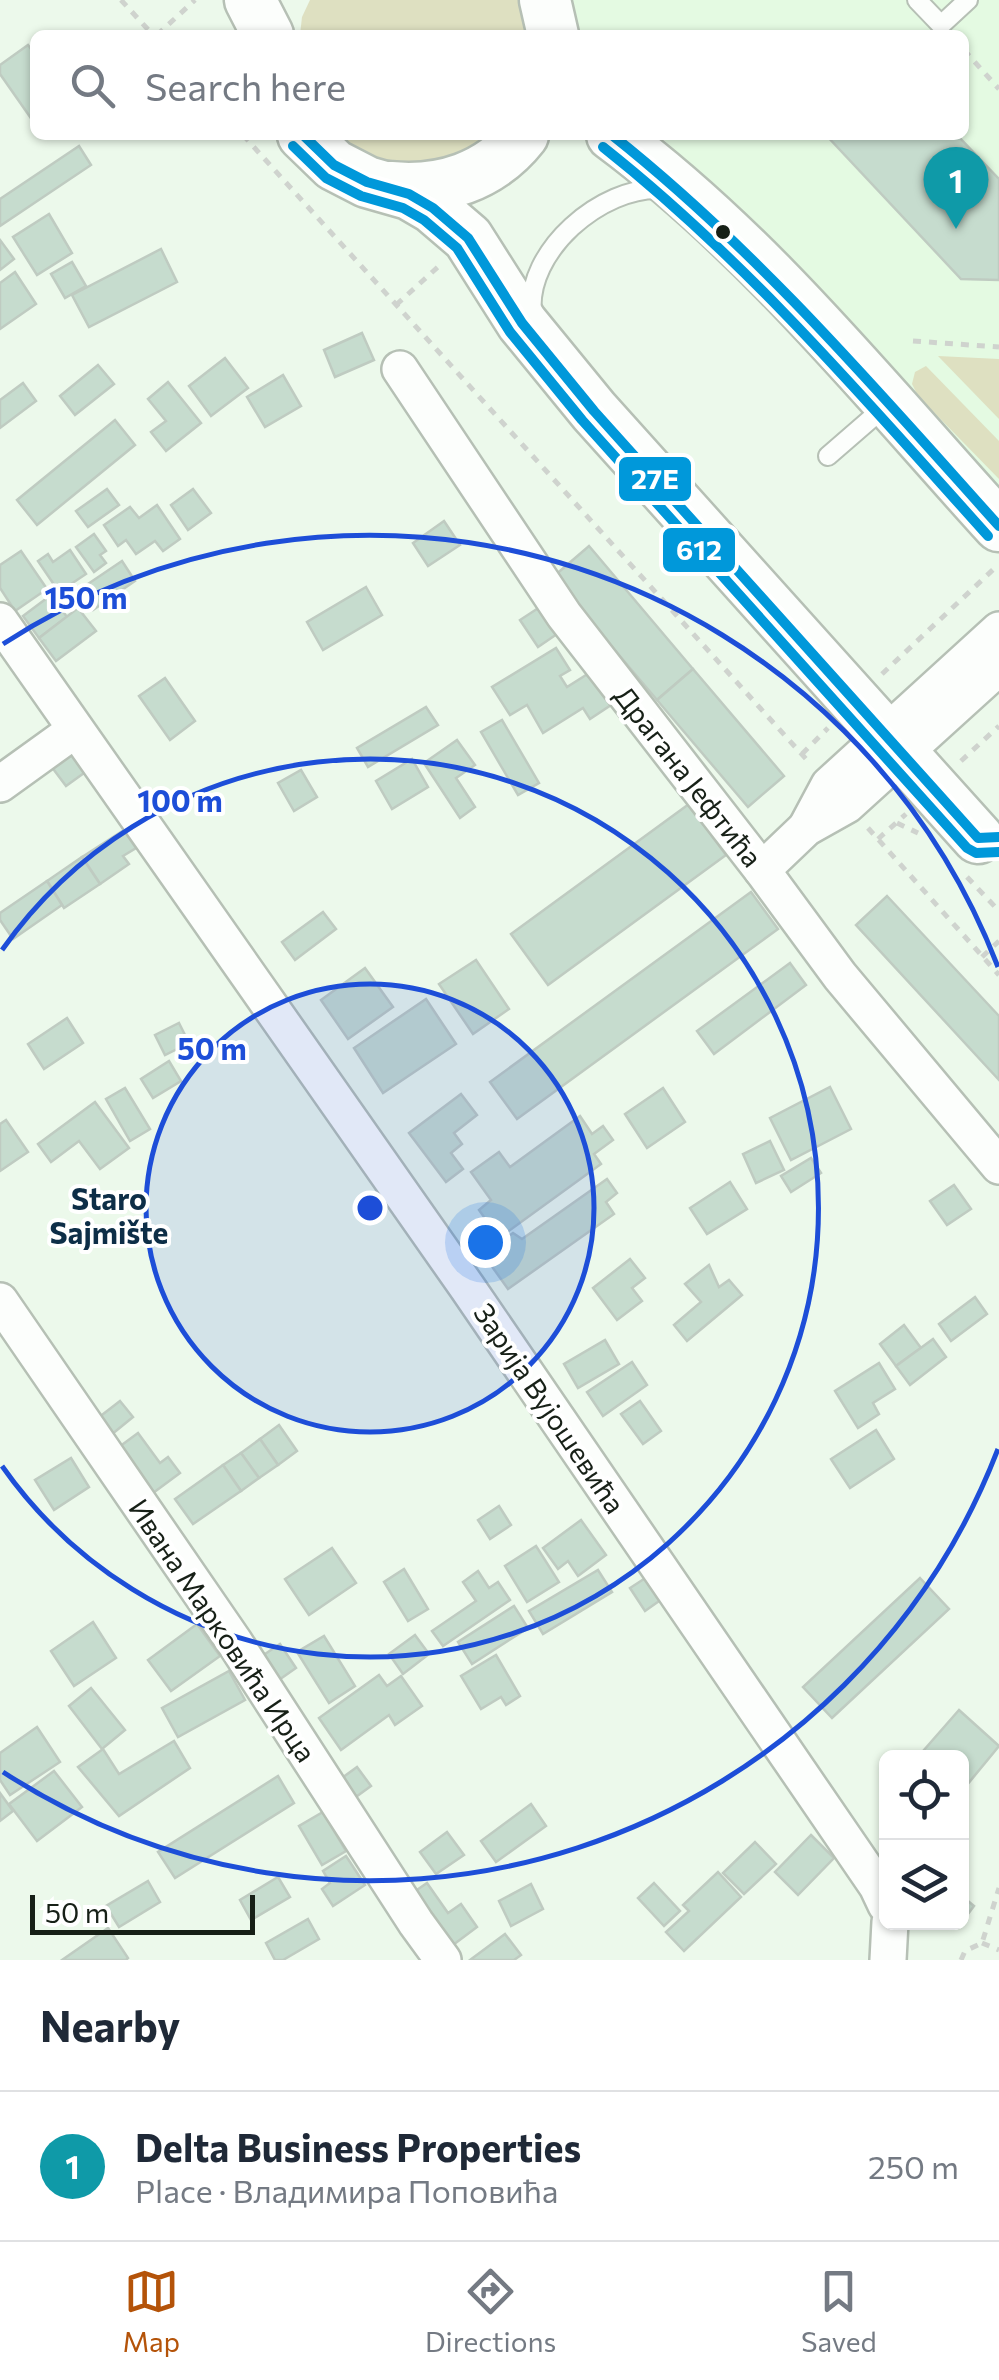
<!DOCTYPE html>
<meta charset="utf-8">
<style>
:root{--surface:#fff;--page:#f6f6f7;--text:#1f2937;--muted:#747a83;--line:#e0e1e3;--accent:#b45309}
body{margin:0;font-family:Commissioner,sans-serif;background:var(--page);color:var(--text)}
.controls{position:absolute;right:30px;bottom:30px;display:grid;overflow:hidden;border-radius:15px;box-shadow:0 2px 8px #0004}
.controls button{width:90px;height:90px;display:grid;place-items:center;padding:0;border:0;border-bottom:2px solid var(--line);background:var(--surface);color:var(--text);font:50px sans-serif}
.scale{position:absolute;left:30px;bottom:25px;width:225px;box-sizing:border-box;padding-left:10px;border:5px solid #172017;border-top:0;font-size:28px;line-height:35px;white-space:nowrap;color:#172017;-webkit-text-stroke:8px #fff;paint-order:stroke}
.you{position:absolute;left:485px;top:1242px;width:35px;height:35px;margin:-25px;border:8px solid #fff;border-radius:50%;background:#1a73e8;box-shadow:0 0 0 15px #1a73e833}
.badge{display:grid;place-items:center;width:65px;height:65px;border-radius:50%;background:var(--accent);color:#fff;font-size:32px;font-weight:700}
.pin{position:absolute;translate:-50% -82px;filter:drop-shadow(0 2px 5px #0008)}
.pin::after{content:'';position:absolute;top:52px;width:35px;height:30px;background:inherit;clip-path:polygon(0 0,100% 0,50% 100%)}
.list{margin:0;padding:0;list-style:none}
h2{display:flex;justify-content:space-between;align-items:center;height:130px;margin:0;padding:0 40px;font-size:42px}
h2 small{font-size:32px;font-weight:400;color:var(--muted)}
.list li{display:grid;grid-template-columns:65px 1fr auto;gap:30px;align-items:center;box-sizing:border-box;height:150px;padding:0 40px;border-top:2px solid var(--line)}
.list b{display:block;font-size:38px;white-space:nowrap}
.list p{margin:0;font-size:32px;white-space:nowrap;color:var(--muted)}
.list em{font-size:32px;font-style:normal;color:var(--muted)}
.icon{flex:none;width:55px;height:55px;fill:none;stroke:currentColor;stroke-width:2;stroke-linecap:round;stroke-linejoin:round}
.map{position:relative;flex:none;width:999px;height:1960px;overflow:hidden}
.search{position:absolute;background:var(--surface);box-shadow:0 2px 8px #0004;left:30px;right:30px;top:30px;height:110px;display:flex;align-items:center;gap:25px;box-sizing:border-box;padding:0 35px;border-radius:15px;color:var(--muted);font-size:38px}
.sheet{height:280px;background:var(--surface)}
nav{display:flex;justify-content:space-around;align-items:center;box-sizing:border-box;height:140px;border-top:2px solid var(--line);background:var(--surface);font-size:28px;color:var(--muted)}
nav a{display:grid;justify-items:center;gap:5px}
nav .on{color:var(--accent)}
.map>svg:first-child{display:block}
.built{fill:#e4fae2}
.green{fill:#dee0c1}
.building{fill:#c6dcce;stroke:#bfcbc1;stroke-width:2.5}
.lines{fill:none;stroke-linecap:round;stroke-linejoin:round}
.lane-casing{stroke:#b6c0b5;stroke-width:22}
.street-casing{stroke:#b6c0b5;stroke-width:40}
.secondary-casing{stroke:#b6c0b5;stroke-width:55}
.path{stroke:#cfd3ce;stroke-width:5;stroke-dasharray:8 8;stroke-linecap:butt}
.lane{stroke:#fcfefc;stroke-width:18}
.street{stroke:#fcfefc;stroke-width:35}
.secondary{stroke:#fcfefc;stroke-width:50}
.bus-1-casing{stroke:#fff;stroke-width:18}
.bus-2-casing{stroke:#fff;stroke-width:18}
.bus-1{stroke:#0098da;stroke-width:10}
.bus-2{stroke:#0098da;stroke-width:10}
.ring{fill:none;stroke:#1d4ed8;stroke-width:5}
.bus-dot{fill:#172017;stroke:#fff;stroke-width:4}
.labels{text-anchor:middle;dominant-baseline:central;stroke-width:8;stroke-linejoin:round;paint-order:stroke}
.street-label{font-size:28px;fill:#172017;stroke:#fff}
.neighbourhood-label{font-size:30px;font-weight:bold;fill:#0d2e47;stroke:#fff}
.centre{fill:#1d4ed8;stroke:#fff;stroke-width:5}
.ring-label{font-size:30px;text-anchor:middle;font-weight:bold;fill:#1d4ed8;stroke:#fff;stroke-width:8;stroke-linejoin:round;paint-order:stroke}
.line-badge{stroke:#fff;stroke-width:4}
.badge-label{font-size:28px;text-anchor:middle;font-weight:bold;fill:#fff}
</style>
<div class="map">
<svg width="999" height="1960" viewBox="0 0 999 1960">
<rect width="100%" height="100%" fill="#ecf9eb"/>
<!-- built -->
<path class="built" d="M538 0H999V508L660 135H964V35H570Z"/>
<!-- green -->
<g class="green">
<path d="M310 0H525L533 35H300L302 17Z"/>
<path d="M338 135H495L459 158 406 165 379 160 354 148Z"/>
<path d="M938 356 999 359V419Z"/>
<path d="M926 366 999 441V479L918 396 912 384 915 372Z"/>
</g>
<!-- building -->
<g class="building">
<path d="M28 45 35 54V124L0 74V65Z"/>
<path d="M826 135H957L999 179V280L961 279Z"/>
<path d="M79 146 91 165 0 226V199Z"/>
<path d="M49 214 72 253 37 275 13 237Z"/>
<path d="M0 240 14 259 0 270Z"/>
<path d="M161 249 177 282 89 327 72 295Z"/>
<path d="M72 262 86 286 65 298 51 274Z"/>
<path d="M15 272 36 304 0 329V283Z"/>
<path d="M362 333 374 360 335 377 324 350Z"/>
<path d="M225 358 248 388 211 416 189 386Z"/>
<path d="M98 365 114 384 75 415 60 396Z"/>
<path d="M283 375 301 406 265 427 247 397Z"/>
<path d="M168 382 201 423 166 451 151 432 166 421 148 399Z"/>
<path d="M23 383 36 401 0 428V400Z"/>
<path d="M115 420 135 445 37 525 17 500Z"/>
<path d="M107 489 119 505 88 527 76 511Z"/>
<path d="M193 489 211 513 188 530 171 505Z"/>
<path d="M157 505 180 539 163 551 155 541 136 554 126 540 118 546 104 525 130 507 139 518Z"/>
<path d="M444 521 460 545 428 566 413 543Z"/>
<path d="M94 534 106 551 100 555 106 563 94 572 76 547Z"/>
<path d="M589 546 693 669 657 700 553 577Z"/>
<path d="M70 550 86 574 59 592 38 561 48 554 53 562Z"/>
<path d="M21 551 47 589 15 611 0 588V565Z"/>
<path d="M122 561 135 581 93 610 79 590Z"/>
<path d="M366 587 382 615 323 650 307 622Z"/>
<path d="M51 595 67 617 39 638 23 616Z"/>
<path d="M543 605 560 632 538 647 520 620Z"/>
<path d="M78 608 96 631 56 661 39 638Z"/>
<path d="M556 648 570 670 560 676 567 687 594 670 614 703 590 719 583 708 543 733 527 705 510 715 492 687Z"/>
<path d="M693 669 784 776 748 807 657 700Z"/>
<path d="M165 678 195 721 170 740 139 696Z"/>
<path d="M426 707 438 725 368 767 357 748Z"/>
<path d="M502 720 539 783 518 795 481 732Z"/>
<path d="M70 739 91 768 66 786 45 758Z"/>
<path d="M457 740 475 765 456 778 475 807 460 818 424 763Z"/>
<path d="M412 759 428 787 392 809 376 781Z"/>
<path d="M301 770 317 797 294 811 278 783Z"/>
<path d="M689 804 726 855 548 985 511 934Z"/>
<path d="M124 830 136 848 123 856 129 864 100 884 82 857Z"/>
<path d="M82 857 100 884 64 908 47 881Z"/>
<path d="M47 881 62 905 13 939 0 920V913Z"/>
<path d="M751 892 778 929 517 1119 490 1082Z"/>
<path d="M887 896 999 1016V1080L856 925Z"/>
<path d="M323 912 336 929 295 960 282 942Z"/>
<path d="M476 960 509 1009 473 1034 439 984Z"/>
<path d="M790 963 806 985 714 1054 697 1031Z"/>
<path d="M365 968 393 1007 348 1039 321 1000Z"/>
<path d="M426 999 456 1044 383 1093 354 1048Z"/>
<path d="M67 1018 83 1043 44 1069 28 1044Z"/>
<path d="M179 1023 189 1043 165 1055 155 1035Z"/>
<path d="M169 1061 181 1081 153 1098 141 1079Z"/>
<path d="M830 1087 851 1129 791 1160 770 1118Z"/>
<path d="M125 1088 150 1129 130 1141 106 1099Z"/>
<path d="M663 1088 685 1122 647 1148 625 1114Z"/>
<path d="M461 1094 477 1115 454 1133 462 1144 451 1153 463 1169 446 1182 409 1133Z"/>
<path d="M95 1102 129 1148 100 1169 79 1141 51 1162 38 1144Z"/>
<path d="M580 1116 592 1134 603 1126 613 1140 594 1154 601 1164 499 1238 479 1210 491 1200 471 1172 499 1152 510 1167Z"/>
<path d="M6 1120 28 1152 0 1171V1124Z"/>
<path d="M770 1141 784 1170 756 1183 743 1154Z"/>
<path d="M811 1158 821 1173 791 1192 781 1176Z"/>
<path d="M607 1179 617 1193 606 1202 614 1214 508 1289 483 1254 513 1233 522 1239Z"/>
<path d="M730 1182 747 1209 707 1234 690 1208Z"/>
<path d="M954 1185 971 1209 947 1225 930 1201Z"/>
<path d="M630 1259 645 1278 632 1288 642 1301 617 1320 593 1288Z"/>
<path d="M709 1265 719 1287 729 1280 742 1295 687 1341 674 1325 701 1302 685 1284Z"/>
<path d="M975 1297 987 1314 951 1341 939 1324Z"/>
<path d="M904 1325 921 1348 896 1366 880 1344Z"/>
<path d="M933 1339 946 1357 910 1385 896 1366Z"/>
<path d="M605 1340 619 1364 578 1388 564 1364Z"/>
<path d="M632 1362 647 1385 603 1416 587 1392Z"/>
<path d="M879 1363 895 1389 873 1403 879 1414 858 1428 835 1391Z"/>
<path d="M120 1401 133 1417 111 1435 98 1418Z"/>
<path d="M640 1401 661 1431 643 1444 621 1414Z"/>
<path d="M279 1425 297 1451 278 1465 260 1439Z"/>
<path d="M876 1430 894 1459 850 1488 831 1459Z"/>
<path d="M138 1433 160 1463 168 1457 180 1473 153 1493 119 1447Z"/>
<path d="M260 1439 278 1465 259 1478 241 1453Z"/>
<path d="M241 1453 259 1478 241 1491 223 1465Z"/>
<path d="M71 1458 89 1487 54 1510 35 1480Z"/>
<path d="M223 1465 241 1491 193 1524 175 1499Z"/>
<path d="M499 1506 511 1525 490 1539 478 1520Z"/>
<path d="M581 1520 606 1555 578 1576 568 1561 558 1569 543 1548Z"/>
<path d="M536 1546 559 1582 527 1602 505 1566Z"/>
<path d="M332 1548 356 1583 309 1615 285 1579Z"/>
<path d="M404 1569 428 1609 408 1621 384 1582Z"/>
<path d="M598 1570 612 1592 543 1634 529 1611Z"/>
<path d="M478 1571 489 1588 498 1582 510 1600 443 1646 432 1631 476 1601 463 1582Z"/>
<path d="M647 1577 662 1599 645 1611 630 1588Z"/>
<path d="M920 1578 949 1609 832 1718 803 1687Z"/>
<path d="M514 1606 528 1628 472 1664 458 1642Z"/>
<path d="M93 1622 116 1658 74 1686 51 1651Z"/>
<path d="M197 1624 220 1656 171 1691 148 1660Z"/>
<path d="M415 1635 429 1654 403 1674 389 1654Z"/>
<path d="M324 1636 355 1686 329 1703 297 1652Z"/>
<path d="M280 1644 296 1668 276 1682 259 1658Z"/>
<path d="M496 1655 520 1696 506 1705 501 1697 481 1709 461 1676Z"/>
<path d="M229 1671 245 1700 178 1737 162 1708Z"/>
<path d="M379 1675 387 1686 401 1676 422 1706 395 1725 389 1715 341 1750 319 1718Z"/>
<path d="M91 1688 125 1730 102 1749 69 1706Z"/>
<path d="M959 1710 999 1746 962 1791V1758H917Z"/>
<path d="M37 1727 60 1762 10 1795 0 1780V1753Z"/>
<path d="M174 1741 190 1768 119 1816 78 1767 103 1749 119 1774Z"/>
<path d="M357 1767 371 1786 349 1802 335 1783Z"/>
<path d="M54 1771 82 1807 37 1841 9 1804Z"/>
<path d="M278 1776 294 1803 175 1878 158 1852Z"/>
<path d="M0 1793 13 1811 0 1821Z"/>
<path d="M531 1804 546 1826 496 1862 481 1841Z"/>
<path d="M323 1812 346 1851 322 1865 299 1826Z"/>
<path d="M447 1832 464 1855 436 1874 420 1852Z"/>
<path d="M811 1835 834 1858 798 1895 775 1872Z"/>
<path d="M755 1842 776 1864 744 1894 723 1873Z"/>
<path d="M346 1856 365 1885 333 1906 322 1889 330 1883 323 1871Z"/>
<path d="M718 1872 741 1897 684 1951 666 1932 689 1911 683 1905Z"/>
<path d="M278 1877 290 1897 251 1920 240 1900Z"/>
<path d="M148 1881 160 1902 119 1927 106 1906Z"/>
<path d="M427 1883 448 1913 461 1904 477 1927 449 1948 411 1894Z"/>
<path d="M654 1883 680 1911 664 1926 638 1898Z"/>
<path d="M531 1884 543 1909 511 1926 499 1901Z"/>
<path d="M962 1896 974 1906 962 1922Z"/>
<path d="M308 1919 319 1939 283 1960H275L266 1943Z"/>
<path d="M108 1928 128 1958 126 1960H62Z"/>
<path d="M505 1934 521 1955 514 1960H470Z"/>
</g>
<g class="lines">
<!-- lane casing -->
<g class="lane-casing">
<g id="lane">
<path d="M917 0 941 25 968 0"/>
<path d="M532 314C525 251 602 186 661 189"/>
<path d="M828 456 888 404"/>
</g>
</g>
<!-- street casing -->
<g class="street-casing">
<g id="street">
<path d="M400 369 564 615 762 870 840 976 999 1166"/>
<path d="M0 621 467 1287 877 1886 886 1905"/>
<path d="M0 784 75 730"/>
<path d="M806 828 829 785 999 630"/>
<path d="M762 870 806 828 847 805 999 667"/>
<path d="M0 1301 235 1643 416 1923 443 1960"/>
<path d="M888 1960 890 1922"/>
</g>
</g>
<!-- secondary casing -->
<g class="secondary-casing">
<g id="secondary">
<path d="M250 0 268 35"/>
<path d="M545 0 553 35"/>
<path d="M303 135 334 165 367 182 409 194 433 208 468 238 522 323 594 411 978 838"/>
<path d="M612 135C759 244 876 391 999 526"/>
<path d="M390 187C441 192 490 177 523 135"/>
</g>
</g>
<!-- path -->
<g class="path">
<path d="M121 0 153 35"/>
<path d="M157 35 195 0"/>
<path d="M964 50 999 89"/>
<path d="M243 135 807 760"/>
<path d="M396 305 439 266"/>
<path d="M913 341 999 347"/>
<path d="M882 674 998 565"/>
<path d="M802 754 828 728"/>
<path d="M961 761 999 726"/>
<path d="M897 823 918 833"/>
<path d="M868 828 999 975"/>
<path d="M878 839 906 814"/>
<path d="M967 877 999 911"/>
<path d="M982 957 999 941"/>
<path d="M982 1943 999 1950"/>
<path d="M961 1960 965 1951 982 1943 999 1888"/>
</g>
<!-- lane -->
<use href="#lane" class="lane"/>
<!-- street -->
<use href="#street" class="street"/>
<!-- secondary -->
<use href="#secondary" class="secondary"/>
<!-- bus-1 casing -->
<g class="bus-1-casing">
<g id="bus-1">
<path d="M303 135 334 165 367 182 409 194 433 208 468 238 522 323 594 411 978 838 999 837"/>
<path d="M612 135C757 250 876 389 999 526"/>
</g>
</g>
<!-- bus-2 casing -->
<g class="bus-2-casing">
<g id="bus-2">
<path d="M293 146 326 178 361 196 403 208 424 220 457 248 510 332 582 420 967 848 976 853 999 852"/>
<path d="M603 147C747 261 865 399 988 536"/>
</g>
</g>
<!-- bus-1 -->
<use href="#bus-1" class="bus-1"/>
<!-- bus-2 -->
<use href="#bus-2" class="bus-2"/>
</g>
<!-- distance rings -->
<circle cx="370" cy="1208" r="224" fill="#1d4ed8" fill-opacity=".12"/>
<g class="ring">
<circle cx="370" cy="1208" r="224"/>
<path d="M2 950A449 449 0 1 1 2 1466"/>
<path d="M998 1449A673 673 0 0 1 3 1772M3 644A673 673 0 0 1 998 967"/>
</g>
<!-- markers -->
<circle class="bus-dot" cx="723" cy="232" r="9"/>
<g class="labels">
<!-- street labels -->
<g class="street-label">
<text transform="translate(689 776) rotate(52)">Драгана Јефтића</text>
<text transform="translate(550 1408) rotate(56)">Зарија Вујошевића</text>
<text transform="translate(223 1630) rotate(56)">Ивана Марковића Ирца</text>
</g>
<!-- neighbourhood labels -->
<g class="neighbourhood-label">
<text x="109" y="1197">Staro<tspan x="109" dy="34">Sajmište</tspan></text>
</g>
</g>
<circle cx="370" cy="1208" r="15" class="centre"/>
<g class="ring-label">
<text x="86" y="609">150 m</text>
<text x="180" y="812">100 m</text>
<text x="212" y="1060">50 m</text>
</g>
<g class="line-badge">
<rect x="617" y="455" width="76" height="48" rx="10" fill="#0098da"/>
<rect x="661" y="526" width="76" height="48" rx="10" fill="#0098da"/>
</g>
<g class="badge-label">
<text x="655" y="489">27E</text>
<text x="699" y="560">612</text>
</g>
</svg>
<div class="controls">
<button><svg class="icon" aria-label="locate" viewBox="0 0 24 24"><circle cx="12" cy="12" r="6"/><path d="M12 2v4M12 18v4M2 12h4M18 12h4"/></svg></button>
<button><svg class="icon" aria-label="layers" viewBox="0 0 24 24"><path d="M12 4l9 5-9 5-9-5zM3 14l9 5 9-5"/></svg></button>
</div>
<div class="scale">50 m</div>
<div class="you"></div>
<div class="pin badge" style="left:956px;top:229px;background:#0f9aa8">1</div>
<div class="search"><svg class="icon" aria-label="search" viewBox="0 0 24 24"><circle cx="10" cy="10" r="6"/><path d="M15 15l6 6"/></svg>Search here</div>
</div>
<section class="sheet">
<h2>Nearby<small></small></h2>
<ul class="list">
<li><span class="badge" style="background:#0f9aa8">1</span><div><b>Delta Business Properties</b><p>Place · Владимира Поповића</p></div><em>250 m</em></li>
</ul>
</section>
<nav>
<a class="on"><svg class="icon" aria-label="map" viewBox="0 0 24 24"><path d="M3 6l6-2 6 2 6-2v14l-6 2-6-2-6 2zM9 4v14M15 6v14"/></svg>Map</a>
<a><svg class="icon" aria-label="directions" viewBox="0 0 24 24"><path d="M12 3l9 9-9 9-9-9zM9 14v-3h6M13 9l2 2-2 2"/></svg>Directions</a>
<a><svg class="icon" aria-label="saved" viewBox="0 0 24 24"><path d="M7 4h10v16l-5-4-5 4z"/></svg>Saved</a>
</nav>
